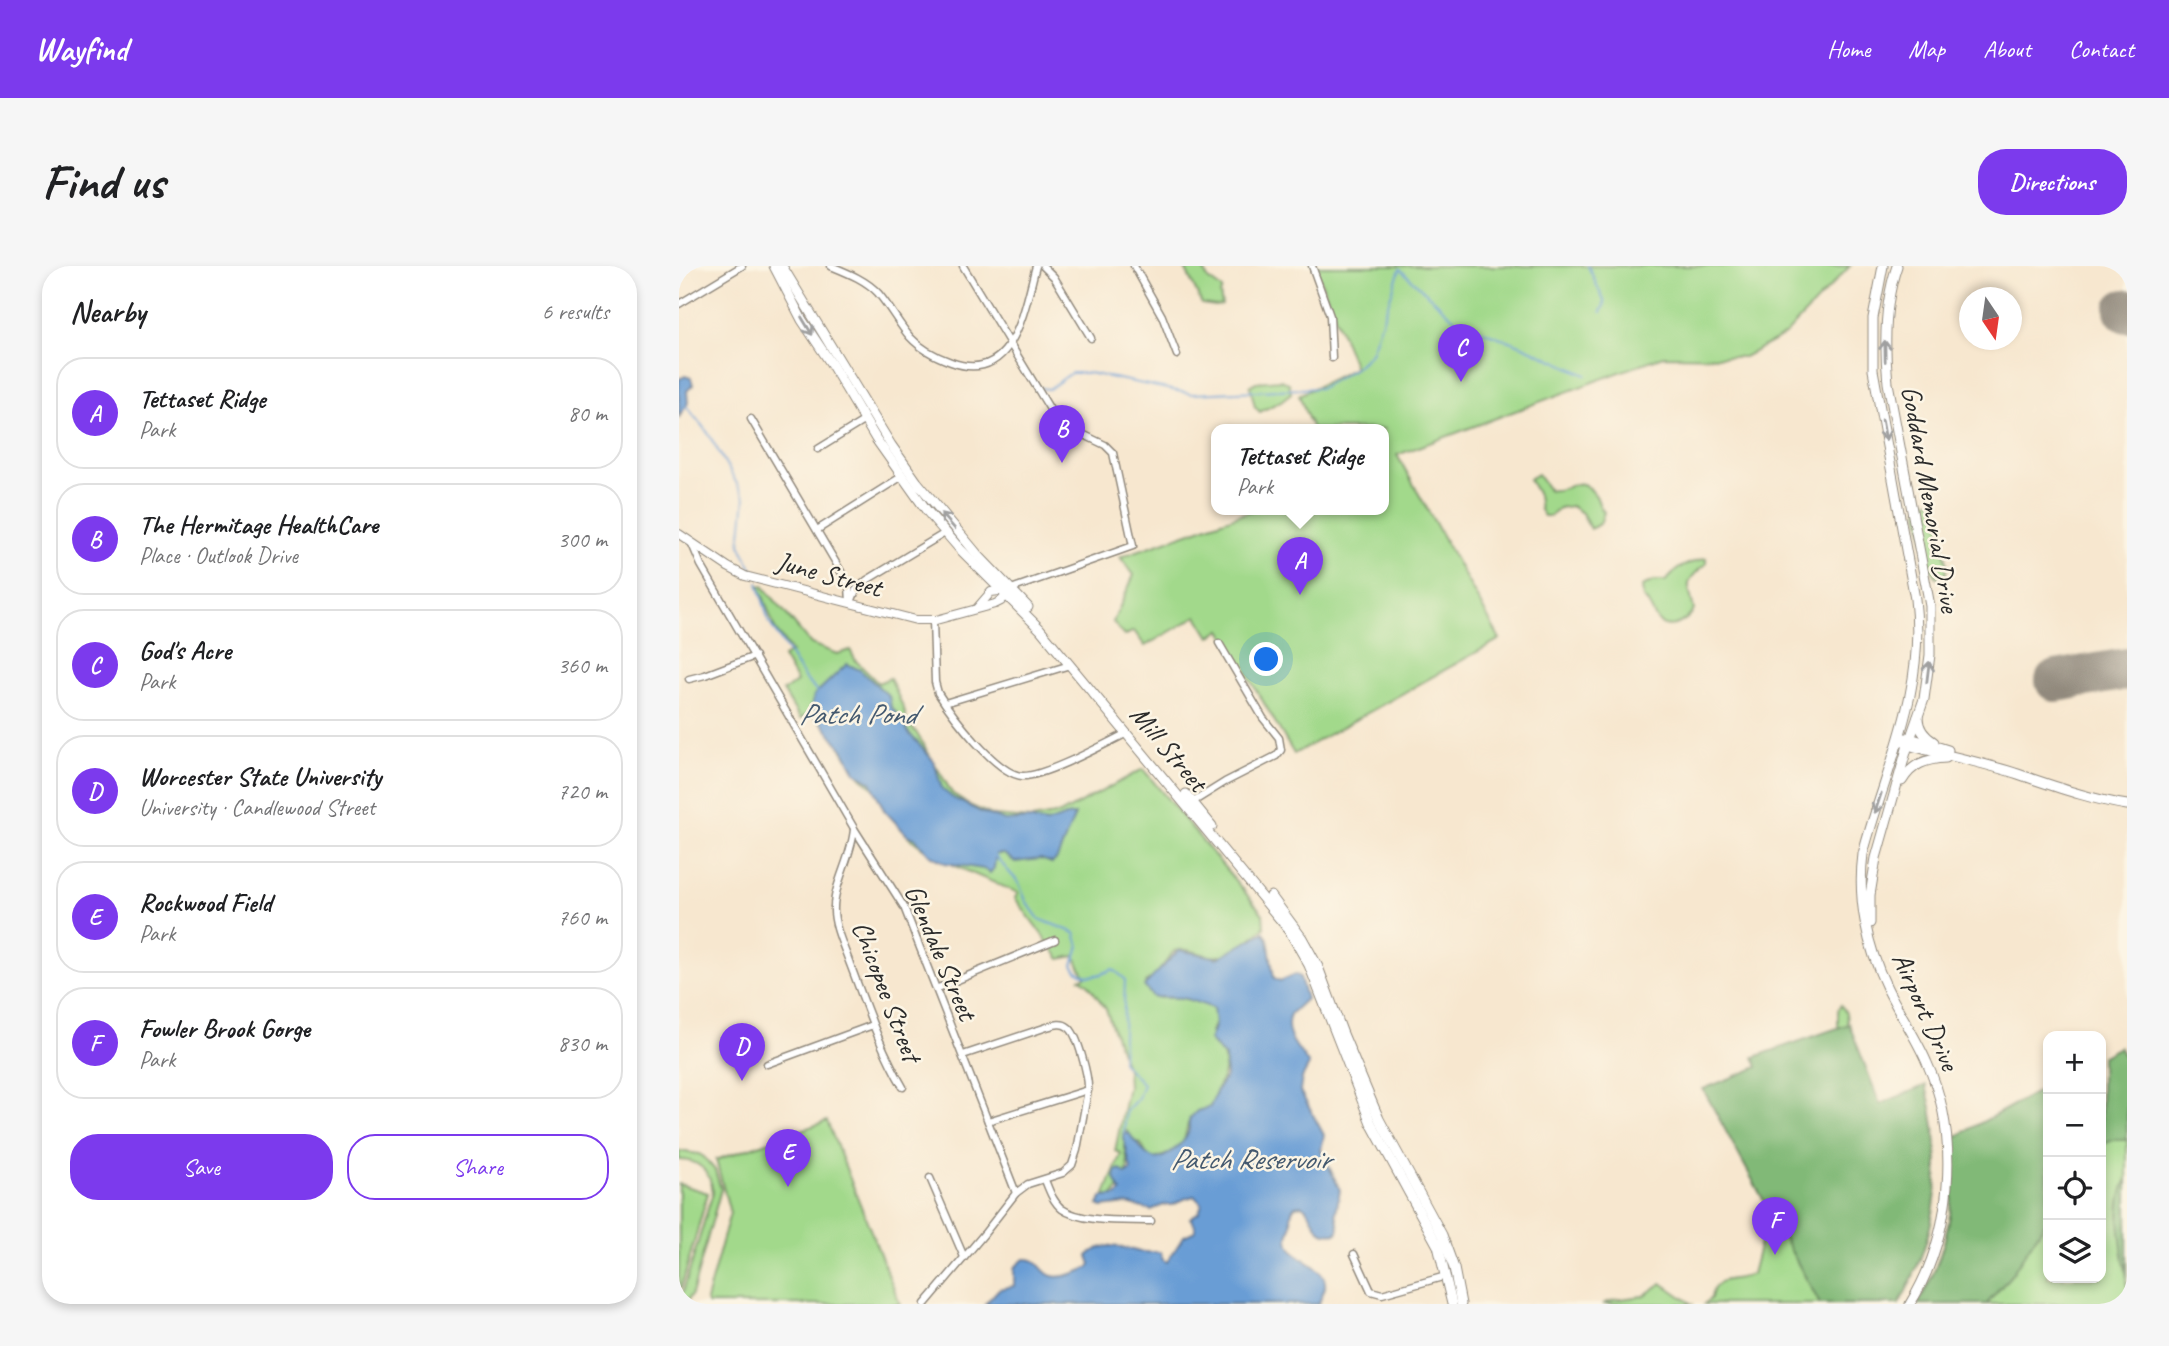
<!DOCTYPE html>
<meta charset="utf-8">
<style>
:root{--surface:#fff;--page:#f6f6f6;--text:#202124;--muted:#757577;--line:#e0e0e0;--accent:#7c3aed}
body{margin:0;font-family:Caveat,sans-serif;background:var(--page);color:var(--text)}
.controls{position:absolute;right:21px;bottom:21px;display:grid;overflow:hidden;border-radius:14px;box-shadow:0 4px 10px #0003}
.controls button{width:63px;height:63px;display:grid;place-items:center;padding:0;border:0;border-bottom:2px solid var(--line);background:var(--surface);color:var(--text);font:35px sans-serif}
.compass{position:absolute;left:1280px;top:21px;width:63px;height:63px;border-radius:50%;background:var(--surface);box-shadow:0 4px 10px #0003;rotate:167deg}
.you{position:absolute;left:588px;top:394px;width:24px;height:24px;margin:-18px;border:5px solid #fff;border-radius:50%;background:#1a73e8;box-shadow:0 0 0 10px #1a73e833}
.badge{display:grid;place-items:center;width:46px;height:46px;border-radius:50%;background:var(--accent);color:#fff;font-size:23px;font-weight:700}
.pin{position:absolute;translate:-50% -58px;filter:drop-shadow(0 2px 4px #0008)}
.pin::after{content:'';position:absolute;top:37px;width:24px;height:21px;background:inherit;clip-path:polygon(0 0,100% 0,50% 100%)}
.popup{position:absolute;left:532px;top:158px;width:178px;height:91px;box-sizing:border-box;display:grid;place-content:center;border-radius:14px;background:var(--surface);filter:drop-shadow(0 2px 5px #0005);font-size:23px;white-space:nowrap;color:var(--muted)}
.popup b{font-size:26px;color:var(--text)}
.popup::after{content:'';position:absolute;left:50%;top:100%;margin-left:-14px;border:14px solid transparent;border-top-color:var(--surface)}
.list{margin:0;padding:0;list-style:none}
h2{display:flex;justify-content:space-between;align-items:center;height:91px;margin:0;padding:0 28px;font-size:30px}
h2 small{font-size:23px;font-weight:400;color:var(--muted)}
.list li{display:grid;grid-template-columns:46px 1fr auto;gap:21px;align-items:center;box-sizing:border-box;height:112px;margin:0 14px 14px;padding:0 14px;border:2px solid var(--line);border-radius:28px}
.list b{display:block;font-size:26px;white-space:nowrap}
.list p{margin:0;font-size:23px;white-space:nowrap;color:var(--muted)}
.list em{font-size:23px;font-style:normal;color:var(--muted)}
.actions{display:flex;gap:14px;padding:21px 28px}
.actions a{flex:1;padding:16px 0;border:2px solid var(--accent);border-radius:28px;text-align:center;font-size:24px;color:var(--accent)}
.actions .main{background:var(--accent);color:#fff}
.icon{flex:none;width:38px;height:38px;fill:none;stroke:currentColor;stroke-width:2;stroke-linecap:round;stroke-linejoin:round}
.map{position:relative;flex:none;width:1448px;height:1038px;overflow:hidden;border-radius:28px}
header{display:flex;align-items:center;gap:42px;box-sizing:border-box;height:98px;padding:0 35px;background:var(--accent);color:#fff}
header strong{font-size:33px}
nav{display:flex;gap:38px;margin-inline-start:auto;font-size:24px}
.intro{display:flex;align-items:center;justify-content:space-between;box-sizing:border-box;height:168px;padding:0 42px}
h1{margin:0;font-size:49px}
.button{padding:18px 32px;border-radius:28px;background:var(--accent);color:#fff;font-size:24px;font-weight:700}
main{display:flex;gap:42px;padding:0 42px}
aside{flex:1;background:var(--surface);border-radius:28px;box-shadow:0 4px 10px #0003}
.map>svg:first-child{display:block}
.green{fill:#a2d98b;stroke:#66825b;stroke-width:2}
.forest{fill:#81b977;stroke:#567251;stroke-width:2}
.water{fill:#699dd5;stroke:#4a6480;stroke-width:2}
.lines{fill:none;stroke-linecap:round;stroke-linejoin:round}
.stream{stroke:#699dd5;stroke-width:2}
.runway{stroke:#91897d;stroke-width:42}
.minor-casing{stroke:#91897d;stroke-width:9}
.tertiary-casing{stroke:#91897d;stroke-width:10}
.secondary-casing{stroke:#91897d;stroke-width:11}
.minor{stroke:#fff;stroke-width:6}
.tertiary{stroke:#fff;stroke-width:8}
.secondary{stroke:#fff;stroke-width:9}
.oneway{stroke:#a0a0a0}
.labels{text-anchor:middle;dominant-baseline:central;stroke-width:5;stroke-linejoin:round;paint-order:stroke}
.street-label{font-size:28px;fill:#2b2b2b;stroke:#fcf5e5}
.water-label{font-size:30px;font-style:italic;fill:#44596f;stroke:#fcf5e5}
</style>
<header>
<strong>Wayfind</strong>
<nav><a>Home</a><a>Map</a><a>About</a><a>Contact</a></nav>
</header>
<div class="intro"><h1>Find us</h1><a class="button">Directions</a></div>
<main>
<aside>
<h2>Nearby<small>6 results</small></h2>
<ul class="list">
<li><span class="badge">A</span><div><b>Tettaset Ridge</b><p>Park</p></div><em>80 m</em></li>
<li><span class="badge">B</span><div><b>The Hermitage HealthCare</b><p>Place · Outlook Drive</p></div><em>300 m</em></li>
<li><span class="badge">C</span><div><b>God's Acre</b><p>Park</p></div><em>360 m</em></li>
<li><span class="badge">D</span><div><b>Worcester State University</b><p>University · Candlewood Street</p></div><em>720 m</em></li>
<li><span class="badge">E</span><div><b>Rockwood Field</b><p>Park</p></div><em>760 m</em></li>
<li><span class="badge">F</span><div><b>Fowler Brook Gorge</b><p>Park</p></div><em>830 m</em></li>
</ul>
<div class="actions"><a class="main">Save</a><a>Share</a></div>
</aside>
<div class="map">
<svg width="1448" height="1038" viewBox="0 0 1448 1038">
<rect width="100%" height="100%" fill="#fcf5e5"/>
<filter id="ink" filterUnits="userSpaceOnUse"><feTurbulence type="fractalNoise" baseFrequency=".0143" numOctaves="2"/><feDisplacementMap in="SourceGraphic" scale="14" xChannelSelector="R" yChannelSelector="G"/><feConvolveMatrix kernelMatrix="1 2 1 2 8 2 1 2 1" color-interpolation-filters="sRGB"/></filter>
<filter id="wash" filterUnits="userSpaceOnUse"><feTurbulence type="fractalNoise" baseFrequency=".00686" numOctaves="4" result="noise"/><feDisplacementMap in="SourceGraphic" scale="28" xChannelSelector="R" yChannelSelector="G"/><feGaussianBlur stdDeviation="1.57" result="paint"/><feColorMatrix in="noise" values="0 0 0 0 0 0 0 0 0 0 0 0 0 0 0 0 0 1.4 0 .05"/><feComposite in="paint" operator="in"/></filter>
<g filter="url(#wash)">
<rect width="100%" height="100%" fill="#f7e7cf"/>
<!-- green -->
<g class="green">
<path d="M505 0H523L529 13 543 23 541 28 543 39 537 40 523 38Z"/>
<path d="M636 0H1171L1106 69 1065 91 984 90 718 189 821 373 615 488 542 364 531 371 518 350 466 380 455 365 445 370 434 356 455 309 441 291 577 243H705V163H633L620 129 676 102Z"/>
<path d="M601 114 610 117 612 127 602 135 581 146 576 141 571 120 577 116Z"/>
<path d="M858 208 870 224C894 227 898 204 917 230 920 236 920 241 925 246L921 258 911 263 903 247 892 240 880 242 871 250H865L861 244 859 229 850 213Z"/>
<path d="M1248 235H1253L1257 240 1268 297 1267 308 1258 311 1251 301 1240 248V243Z"/>
<path d="M1027 292V298C1002 318 1010 318 1015 344 1009 354 992 366 980 356 973 349 973 339 964 332L963 320 975 315H986C991 312 995 306 999 303 1003 300 1022 293 1027 292Z"/>
<path d="M80 319 84 320 132 378 158 388 171 384 177 395 199 417 211 412 225 443 228 457 237 466 273 527 288 538 315 550 353 553 381 548 464 503 584 648 585 662C570 673 552 693 532 690 519 688 509 681 495 685L476 710 466 717 468 723 480 732H502L532 739C539 748 538 755 532 764 531 777 543 781 545 793 548 814 536 820 533 840L509 857 505 875 499 884 476 893 470 892 461 877 455 876 448 865 444 866C446 900 458 897 434 930L425 931 442 887 436 885 449 820 448 804 427 743 408 717 401 713 406 711 396 690 381 693 336 632 339 627C304 611 252 594 227 568 213 553 206 540 196 524 192 518 185 515 180 509 164 487 155 464 131 447L121 453 104 425 118 416 104 391 112 386 96 363Z"/>
<path d="M1162 739 1167 747 1169 763 1149 1038H1025L1032 1032C1036 1006 1055 1018 1073 1008L1081 977 1094 952 1133 1023 1159 762V744Z"/>
<path d="M1440 781 1448 795V1038H1239C1271 983 1276 934 1276 871L1369 820V1012H1422V791Z"/>
<path d="M148 855 221 1038H28L27 1034 51 947 37 894Z"/>
<path d="M0 885 20 888 25 891 36 904 42 923 13 1028 6 1038H0V1032L4 1026 34 926C31 905 21 894 0 894Z"/>
<path d="M0 918 29 927 2 1022H0Z"/>
<path d="M983 1017 1013 1038H924L935 1034 964 1030Z"/>
</g>
<!-- forest -->
<g class="forest">
<path d="M1170 758 1201 838 1247 819C1267 899 1261 965 1220 1038H1141L1024 823 1079 801 1075 791Z"/>
<path d="M1440 781 1448 795V874H1434L1422 879V791Z"/>
<path d="M1369 820V952L1333 1008 1308 1038H1239C1271 983 1276 934 1276 871Z"/>
<path d="M1448 913V1012C1443 982 1433 941 1448 913Z"/>
</g>
<!-- water -->
<g class="water">
<path d="M6 110 12 112 14 119 8 125 9 137 0 151V113Z"/>
<path d="M168 398 181 404 210 430 212 441 225 456 229 466 255 495 263 523 274 532 302 546 326 555 349 553 368 557 387 550 396 549 378 593 373 597 362 593 336 596 325 588H317L315 602 311 607 304 603 266 597 250 588 236 572 228 569 205 544 192 516 176 506 165 485 132 443 135 429Z"/>
<path d="M585 666 589 673 595 712 601 715 617 708 621 711 627 733 611 748C603 770 620 782 630 799L623 812 621 825 645 869 642 884 661 924 657 947 660 962 658 967C632 971 640 951 623 939L616 940C610 947 613 952 612 961 611 964 609 968 609 972 609 992 638 995 645 1012 649 1023 642 1028 640 1038H306L320 1023 335 1020V1002L345 993C359 992 359 1001 369 1008 378 1015 400 1006 409 1002L412 998 409 990C423 975 440 980 457 985 464 987 474 986 481 986L484 994 488 996 505 970 516 965V959L511 952 520 946 523 938 515 930 505 933 494 939H485L472 944 448 938 423 941 419 939 423 931 437 930 442 926 436 912 437 905 441 903 447 908 452 904 444 869 450 867C456 875 465 889 474 892 485 896 509 874 510 863 510 860 509 856 511 852L518 845 531 841 538 824 547 811 546 791 530 774 536 759 534 742 505 732 474 731 465 720 500 684 539 692Z"/>
</g>
<g class="lines">
<!-- stream -->
<g class="stream">
<path d="M909 0 926 37 922 46"/>
<path d="M360 122 370 123 392 107H410L513 128 642 122 676 102 692 87 721 3 779 56 844 80 907 109"/>
<path d="M7 140 29 167 66 232 61 278 76 309"/>
<path d="M79 317 90 356 126 413 140 427"/>
<path d="M315 589 340 617 347 635 360 653 396 667 400 680 394 699C403 716 420 710 434 703L446 713 443 796 464 818 459 832 447 845 445 868"/>
</g>
<!-- runway -->
<g class="runway">
<path d="M1446 44 1448 46"/>
<path d="M1377 415 1448 403"/>
</g>
</g>
</g>
<g filter="url(#ink)">
<g class="lines">
<!-- minor casing -->
<g class="minor-casing">
<g id="minor">
<path d="M152 0C169 7 187 14 199 27 211 41 219 57 231 71 241 82 258 91 272 96 335 119 345 44 357 0"/>
<path d="M284 0 375 150"/>
<path d="M364 0 375 11 412 72"/>
<path d="M455 0 483 50 498 89"/>
<path d="M633 0 651 50 653 92"/>
<path d="M0 38 63 0"/>
<circle cx="381" cy="160" r="12"/>
<path d="M72 153 170 319 171 337"/>
<path d="M139 183 186 154"/>
<path d="M138 264 222 211"/>
<path d="M13 278 22 299 176 564 225 641 337 927"/>
<path d="M332 323 454 280 434 187 426 179 393 163"/>
<path d="M173 334 177 324 188 314 266 267"/>
<path d="M254 354 256 416 259 427C273 449 317 508 343 510 365 511 426 478 448 467"/>
<path d="M10 413 26 409 76 390"/>
<path d="M266 437 391 399"/>
<path d="M514 536 546 516 597 490 602 484 600 472 584 452 540 377"/>
<path d="M175 563C173 590 155 618 155 641 154 659 165 681 171 698 187 740 201 782 224 821"/>
<path d="M259 722 376 674"/>
<path d="M88 798 194 759"/>
<path d="M309 855 409 824"/>
<path d="M251 912 285 991"/>
<path d="M366 914C370 924 374 936 383 943 403 957 448 954 472 955"/>
<path d="M675 988 692 1025 703 1028 767 1010"/>
<path d="M246 1038 305 968 337 927 349 918 384 907 393 899 398 884 409 824C410 813 399 767 389 761 383 756 375 759 368 761L284 789"/>
</g>
</g>
<!-- tertiary casing -->
<g class="tertiary-casing">
<g id="tertiary">
<path d="M0 268 49 301 66 310 237 354H257L316 338 322 335 332 325"/>
<path d="M299 341 312 326 328 324"/>
</g>
</g>
<!-- secondary casing -->
<g class="secondary-casing">
<g id="secondary">
<path d="M95 0 123 54 153 99 197 173 248 245 279 281 361 363 610 664 630 699 692 857 759 980 773 1038"/>
<path d="M103 0 212 179 238 216 298 288 349 341"/>
<path d="M1204 0 1194 52V104L1236 333C1247 426 1207 501 1184 588 1178 633 1188 681 1208 722 1220 747 1237 771 1248 797 1282 871 1273 970 1231 1038"/>
<path d="M1239 451C1239 462 1245 470 1255 476"/>
<path d="M1226 472H1231L1269 484"/>
<path d="M1225 476 1229 479C1265 489 1303 496 1339 508 1375 520 1410 533 1448 539"/>
<path d="M1223 515C1233 498 1247 493 1267 492"/>
<path d="M507 528 533 560"/>
<path d="M592 630 623 672 639 701 664 768 700 853 763 969 775 1002 782 1038"/>
<path d="M1191 657V629L1197 592 1229 479 1245 433 1251 389V340L1209 117C1205 78 1205 38 1218 0"/>
</g>
</g>
<!-- minor -->
<use href="#minor" class="minor"/>
<!-- tertiary -->
<use href="#tertiary" class="tertiary"/>
<!-- secondary -->
<use href="#secondary" class="secondary"/>
</g>
<!-- one-way arrows -->
<defs><path id="oneway-shaft" d="M-6 0H5M1.5-3L5.5 0L1.5 3" fill="none" stroke-width="1.6" stroke-linecap="round" stroke-linejoin="round" transform="scale(1.75)"/></defs>
<g class="oneway">
<use href="#oneway-shaft" transform="translate(128 60) rotate(59)"/>
<use href="#oneway-shaft" transform="translate(1206 85) rotate(-91)"/>
<use href="#oneway-shaft" transform="translate(1205 164) rotate(80)"/>
<use href="#oneway-shaft" transform="translate(269 255) rotate(-131)"/>
<use href="#oneway-shaft" transform="translate(1249 406) rotate(-83)"/>
<use href="#oneway-shaft" transform="translate(1199 537) rotate(108)"/>
</g>
</g>
<g class="labels">
<!-- street labels -->
<g class="street-label">
<text transform="translate(1252 233) rotate(80)">Goddard Memorial Drive</text>
<text transform="translate(150 308) rotate(15)">June Street</text>
<text transform="translate(490 482) rotate(50)">Mill Street</text>
<text transform="translate(262 686) rotate(67)">Glendale Street</text>
<text transform="translate(208 725) rotate(69)">Chicopee Street</text>
<text transform="translate(1247 745) rotate(66)">Airport Drive</text>
</g>
<!-- water labels -->
<g class="water-label">
<text x="178" y="448">Patch Pond</text>
<text x="571" y="893">Patch Reservoir</text>
</g>
</g>
</svg>
<div class="controls">
<button>+</button>
<button>−</button>
<button><svg class="icon" aria-label="locate" viewBox="0 0 24 24"><circle cx="12" cy="12" r="6"/><path d="M12 2v4M12 18v4M2 12h4M18 12h4"/></svg></button>
<button><svg class="icon" aria-label="layers" viewBox="0 0 24 24"><path d="M12 4l9 5-9 5-9-5zM3 14l9 5 9-5"/></svg></button>
</div>
<svg class="compass" viewBox="-18 -18 36 36"><path d="M0-13l5 13h-10z" fill="#e53935"/><path d="M0 13l5-13h-10z" fill="#757577"/></svg>
<div class="you"></div>
<div class="pin badge" style="left:621px;top:329px">A</div>
<div class="popup"><b>Tettaset Ridge</b>Park</div>
<div class="pin badge" style="left:383px;top:197px">B</div>
<div class="pin badge" style="left:782px;top:116px">C</div>
<div class="pin badge" style="left:63px;top:815px">D</div>
<div class="pin badge" style="left:109px;top:921px">E</div>
<div class="pin badge" style="left:1096px;top:989px">F</div>
</div>
</main>
